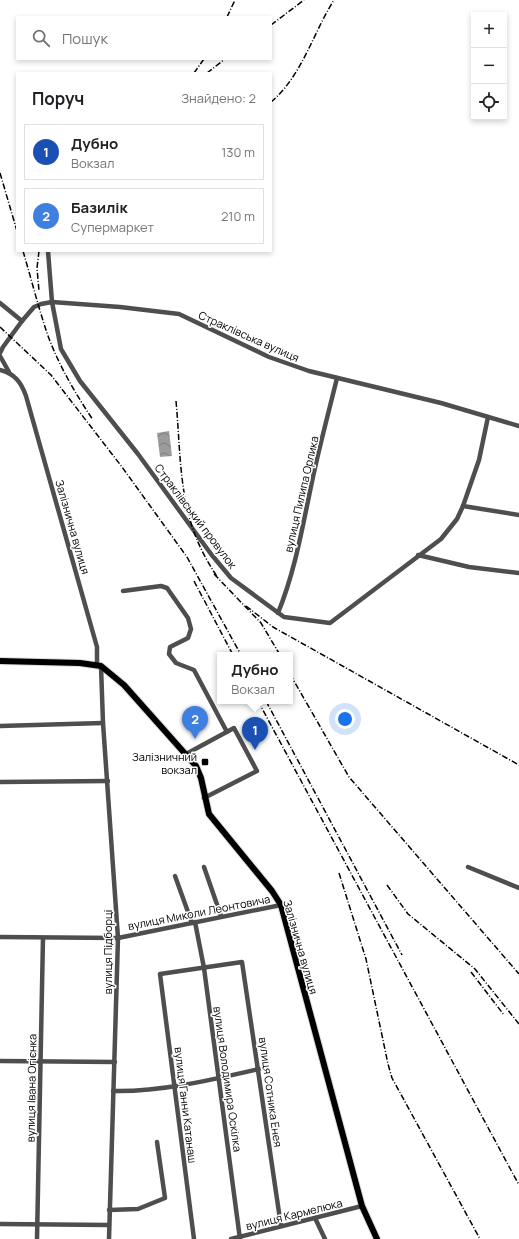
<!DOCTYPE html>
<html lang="uk">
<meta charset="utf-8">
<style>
:root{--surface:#fff;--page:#f6f6f6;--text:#202124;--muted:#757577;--line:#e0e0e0;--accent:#000}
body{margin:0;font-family:Manrope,sans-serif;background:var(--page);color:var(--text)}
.controls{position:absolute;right:12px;top:12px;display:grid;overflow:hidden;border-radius:0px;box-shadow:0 2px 6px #0003}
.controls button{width:36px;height:36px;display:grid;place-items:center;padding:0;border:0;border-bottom:1px solid var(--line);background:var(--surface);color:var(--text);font:20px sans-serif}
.you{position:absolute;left:345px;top:719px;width:14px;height:14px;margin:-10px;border:3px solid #fff;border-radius:50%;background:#1a73e8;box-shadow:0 0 0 6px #1a73e833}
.badge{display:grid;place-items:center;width:26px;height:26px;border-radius:50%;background:var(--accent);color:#fff;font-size:13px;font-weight:700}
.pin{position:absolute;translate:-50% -33px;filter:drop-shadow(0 1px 2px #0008)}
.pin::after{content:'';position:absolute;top:21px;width:14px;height:12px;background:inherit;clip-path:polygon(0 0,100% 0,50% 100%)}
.popup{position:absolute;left:217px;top:652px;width:76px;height:52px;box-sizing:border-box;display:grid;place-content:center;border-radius:0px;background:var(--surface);filter:drop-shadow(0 1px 3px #0005);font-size:13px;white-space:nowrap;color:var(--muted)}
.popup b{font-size:15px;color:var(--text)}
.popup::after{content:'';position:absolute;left:50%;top:100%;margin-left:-8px;border:8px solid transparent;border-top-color:var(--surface)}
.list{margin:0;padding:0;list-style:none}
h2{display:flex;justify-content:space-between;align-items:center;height:52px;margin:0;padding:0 16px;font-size:17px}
h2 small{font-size:13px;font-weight:400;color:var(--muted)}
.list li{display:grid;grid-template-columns:26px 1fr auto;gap:12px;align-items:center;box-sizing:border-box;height:56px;margin:0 8px 8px;padding:0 8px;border:1px solid var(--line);border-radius:0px}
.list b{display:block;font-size:15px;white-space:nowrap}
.list p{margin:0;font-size:13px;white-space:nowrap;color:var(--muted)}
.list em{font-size:13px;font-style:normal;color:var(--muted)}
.icon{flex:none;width:22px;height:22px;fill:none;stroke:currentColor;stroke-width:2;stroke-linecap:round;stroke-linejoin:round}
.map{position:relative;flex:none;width:519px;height:1239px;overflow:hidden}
.search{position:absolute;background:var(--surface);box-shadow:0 2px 6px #0003;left:16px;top:16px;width:256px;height:44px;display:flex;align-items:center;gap:10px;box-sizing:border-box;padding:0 14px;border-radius:0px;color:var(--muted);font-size:15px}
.panel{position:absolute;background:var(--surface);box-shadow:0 2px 6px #0003;left:16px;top:72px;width:256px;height:180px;border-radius:0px}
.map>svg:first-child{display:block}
.water{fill:url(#water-waves)}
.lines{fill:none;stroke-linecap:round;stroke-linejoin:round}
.major-casing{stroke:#dbdbdb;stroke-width:8}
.minor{stroke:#4e4e4e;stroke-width:4.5}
.major{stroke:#000;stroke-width:6}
.rail{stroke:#000;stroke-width:1.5;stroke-dasharray:6 2 1 2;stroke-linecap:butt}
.poi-dot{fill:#000;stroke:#fff;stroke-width:1.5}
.labels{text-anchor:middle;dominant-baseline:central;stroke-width:3;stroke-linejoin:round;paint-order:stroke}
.street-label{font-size:11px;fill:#000;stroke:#fff}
.poi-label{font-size:11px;fill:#000;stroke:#fff;text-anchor:end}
</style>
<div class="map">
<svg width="519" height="1239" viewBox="0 0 519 1239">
<defs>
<pattern id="water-waves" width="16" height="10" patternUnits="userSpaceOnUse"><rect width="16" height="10" fill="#9c9c9c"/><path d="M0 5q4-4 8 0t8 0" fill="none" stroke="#7d7d7d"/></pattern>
</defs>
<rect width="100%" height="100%" fill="#fff"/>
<!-- water -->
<path class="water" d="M169 431 172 456 160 457 157 433Z"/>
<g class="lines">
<!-- major casing -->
<g class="major-casing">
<path id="major" d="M0 661 80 663 101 666 124 685 196 766 201 778 209 814 272 891 281 905 362 1206 377 1239"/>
</g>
<!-- minor -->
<g class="minor">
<path d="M48 251 52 302 61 349 80 381 138 454 211 554 231 578 284 617 330 623 441 539 457 519 463 506 479 460 488 417"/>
<path d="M0 303 22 321"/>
<path d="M0 353 3 347 22 321 34 307 41 304 52 302 120 307 179 314 269 357 309 371 441 403 519 426"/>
<path d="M0 356 9 372"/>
<path d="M0 370C15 374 21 382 26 396L97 647V664"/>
<path d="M463 506 519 515"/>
<path d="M418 555 469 567 519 573"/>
<path d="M123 591 161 586 167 588 188 618 191 629 188 638 170 647 169 654 176 663 194 670 227 732"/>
<path d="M278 613C296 569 303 523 313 477 320 444 329 411 337 378"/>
<path d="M101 666 103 723 118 938 109 1239"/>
<path d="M0 726 103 723"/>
<path d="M186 754 234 728 257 771 204 798"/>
<path d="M0 782 108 781"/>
<path d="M204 867 221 916"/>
<path d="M468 867 519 888"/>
<path d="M175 876 192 923"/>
<path d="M195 922 204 968 240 1239"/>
<path d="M0 937 118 938 281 905"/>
<path d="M0 1061 115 1062"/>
<path d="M113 1091C161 1092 211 1080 259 1069"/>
<path d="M109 1210 138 1209 165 1198 157 1142"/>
<path d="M315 1218 325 1239"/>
<path d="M0 1224 109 1225"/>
<path d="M37 1239 43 938"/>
<path d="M194 1239 160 974 242 962 281 1226"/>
<path d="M231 1239 362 1206"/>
</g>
<!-- major -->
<use href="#major" class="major"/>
<!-- rail -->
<g class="rail">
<path d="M227 17 235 0"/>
<path d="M271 25 304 0"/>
<path d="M194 73 204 59"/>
<path d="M207 73 225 59"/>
<path d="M271 102C302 76 313 33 334 0"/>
<path d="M0 173 17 231"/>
<path d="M23 251C31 278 38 306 47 333 58 364 75 393 93 420"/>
<path d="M39 251 37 268 39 291"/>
<path d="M0 327 51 375 122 467 187 557 241 655"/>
<path d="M176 401C180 443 179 489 193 529 199 547 208 563 218 578"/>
<path d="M214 574 261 623 280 655"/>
<path d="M194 581 233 655"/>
<path d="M246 606 273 627 519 765"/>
<path d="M290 674 349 777 519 974"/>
<path d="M258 701 519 1185"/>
<path d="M266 701 402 955"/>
<path d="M339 873 366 959 388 1064 392 1078 480 1239"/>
<path d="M387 885 408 914 475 969 519 1024"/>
<path d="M471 972 504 1015"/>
</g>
</g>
<!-- markers -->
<rect class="poi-dot" x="201" y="758" width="8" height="8" rx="2"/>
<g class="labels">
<!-- street labels -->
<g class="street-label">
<text transform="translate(249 336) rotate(24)">Страклівська вулиця</text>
<text transform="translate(301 494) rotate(-77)">вулиця Пилипа Орлика</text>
<text transform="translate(196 516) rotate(53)">Страклівський провулок</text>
<text transform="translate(73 527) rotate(74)">Залізнична вулиця</text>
<text transform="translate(199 912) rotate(-11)">вулиця Миколи Леонтовича</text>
<text transform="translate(301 947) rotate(74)">Залізнична вулиця</text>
<text transform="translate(107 952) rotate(-90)">вулиця Підборці</text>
<text transform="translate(228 1079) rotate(82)">вулиця Володимира Оскілка</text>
<text transform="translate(31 1088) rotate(-89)">вулиця Івана Огієнка</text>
<text transform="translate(271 1092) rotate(82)">вулиця Сотника Енея</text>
<text transform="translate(186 1105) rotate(83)">вулиця Ганни Катанаш</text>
<text transform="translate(294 1214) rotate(-14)">вулиця Кармелюка</text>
</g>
<!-- poi labels -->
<g class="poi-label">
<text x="197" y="756">Залізничний<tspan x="197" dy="13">вокзал</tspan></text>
</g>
</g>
</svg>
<div class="controls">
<button>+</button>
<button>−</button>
<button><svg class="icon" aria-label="locate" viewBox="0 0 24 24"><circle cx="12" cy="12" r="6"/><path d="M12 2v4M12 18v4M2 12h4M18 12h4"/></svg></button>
</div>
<div class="you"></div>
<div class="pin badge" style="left:255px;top:750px;background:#1a4fb4">1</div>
<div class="popup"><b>Дубно</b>Вокзал</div>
<div class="pin badge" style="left:195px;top:739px;background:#3f7fe0">2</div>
<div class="search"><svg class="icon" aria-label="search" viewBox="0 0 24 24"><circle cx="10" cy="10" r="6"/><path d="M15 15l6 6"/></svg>Пошук</div>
<section class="panel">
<h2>Поруч<small>Знайдено: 2</small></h2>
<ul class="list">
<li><span class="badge" style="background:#1a4fb4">1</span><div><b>Дубно</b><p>Вокзал</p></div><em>130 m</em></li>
<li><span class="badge" style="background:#3f7fe0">2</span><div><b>Базилік</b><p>Супермаркет</p></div><em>210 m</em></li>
</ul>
</section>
</div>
